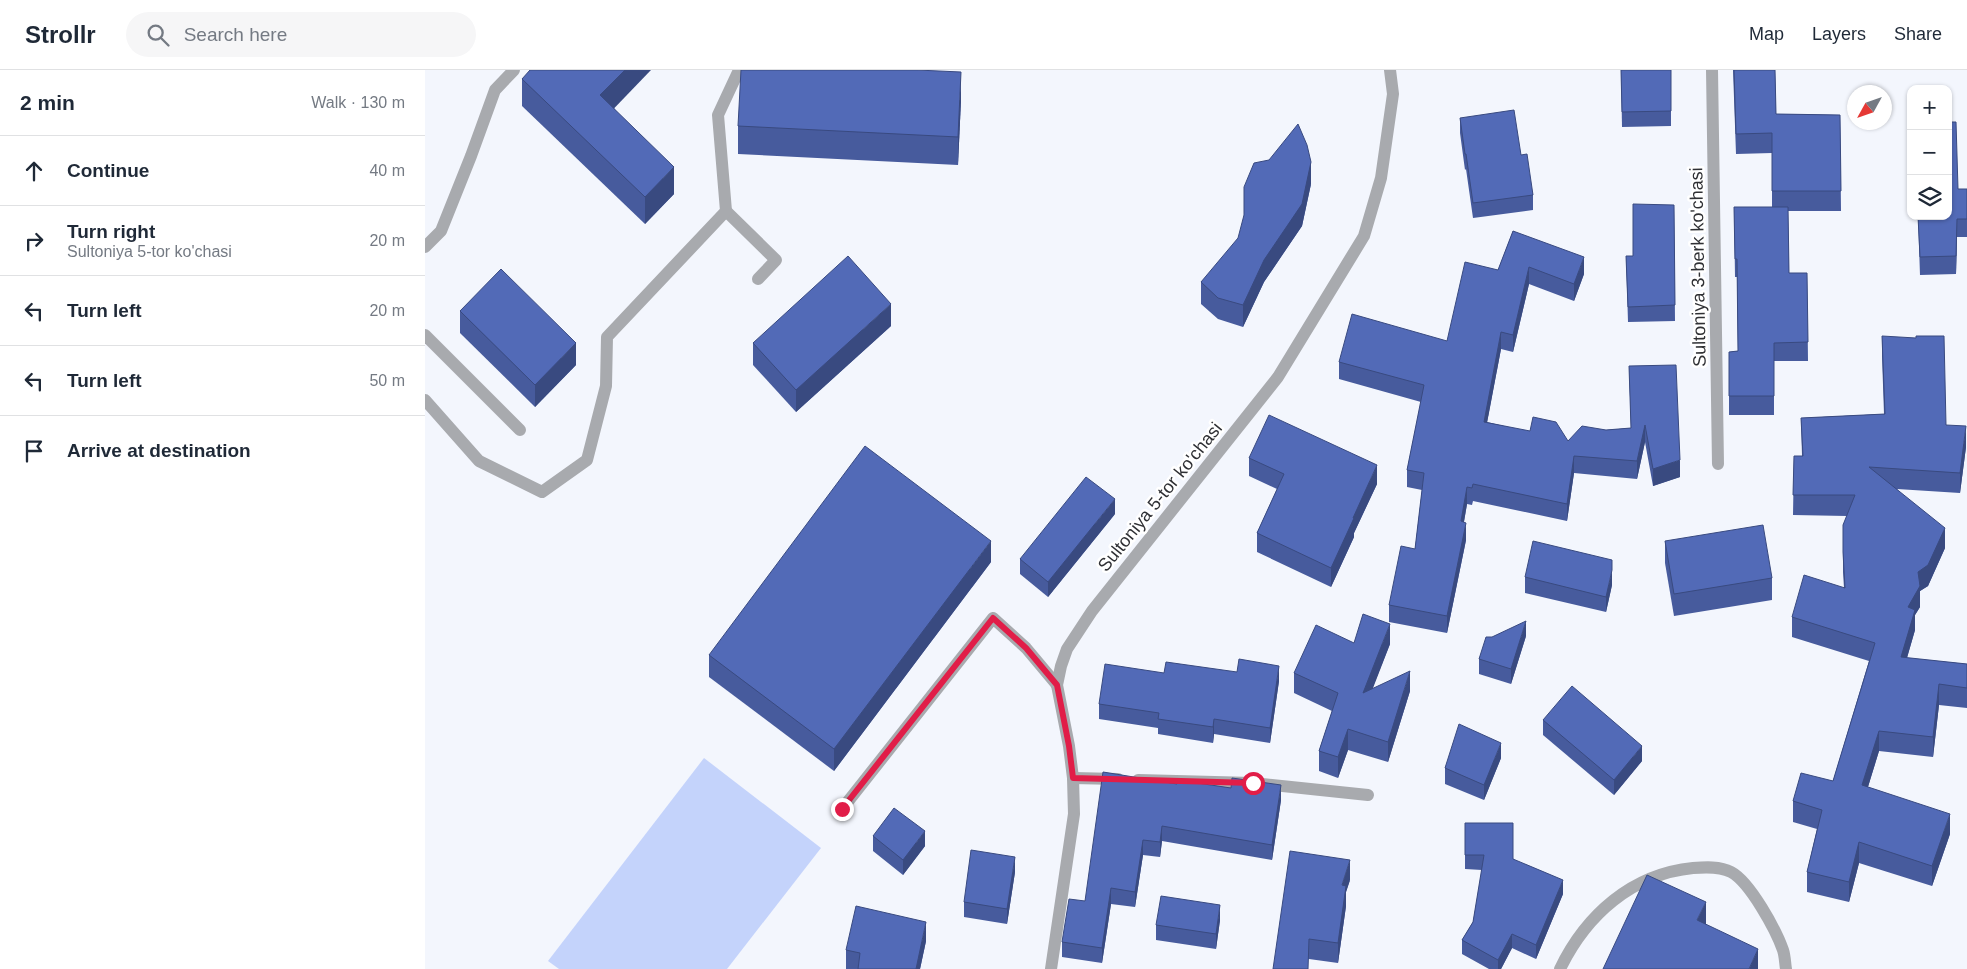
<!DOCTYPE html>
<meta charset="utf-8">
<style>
:root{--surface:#fff;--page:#f6f6f7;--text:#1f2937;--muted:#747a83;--line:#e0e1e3}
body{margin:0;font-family:Arial,sans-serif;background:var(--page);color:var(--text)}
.controls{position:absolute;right:15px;top:15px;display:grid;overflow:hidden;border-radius:10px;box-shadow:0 1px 4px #0004}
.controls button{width:45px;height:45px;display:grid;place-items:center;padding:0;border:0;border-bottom:1px solid var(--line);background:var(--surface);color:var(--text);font:25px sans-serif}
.compass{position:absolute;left:1422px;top:15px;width:45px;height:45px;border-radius:50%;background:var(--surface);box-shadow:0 1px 4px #0004;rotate:230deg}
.stop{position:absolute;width:15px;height:15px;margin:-11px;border:4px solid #e11d48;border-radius:50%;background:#fff}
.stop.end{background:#e11d48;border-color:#fff;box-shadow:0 1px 5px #0008}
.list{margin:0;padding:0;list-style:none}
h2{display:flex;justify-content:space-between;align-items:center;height:65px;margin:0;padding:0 20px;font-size:21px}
h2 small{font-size:16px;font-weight:400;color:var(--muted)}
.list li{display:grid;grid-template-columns:32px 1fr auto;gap:15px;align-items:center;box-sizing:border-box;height:70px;padding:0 20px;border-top:1px solid var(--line)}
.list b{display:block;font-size:19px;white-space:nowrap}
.list p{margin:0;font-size:16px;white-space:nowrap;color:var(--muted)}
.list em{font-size:16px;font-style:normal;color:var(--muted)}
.icon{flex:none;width:28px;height:28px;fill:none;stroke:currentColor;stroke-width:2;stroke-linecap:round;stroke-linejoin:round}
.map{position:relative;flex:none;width:1542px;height:899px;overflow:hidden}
header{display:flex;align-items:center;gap:30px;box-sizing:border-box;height:70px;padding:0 25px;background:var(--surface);border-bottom:1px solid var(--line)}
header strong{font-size:24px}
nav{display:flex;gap:28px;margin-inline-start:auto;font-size:18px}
.search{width:350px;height:45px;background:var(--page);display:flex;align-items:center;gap:12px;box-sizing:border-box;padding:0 18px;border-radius:28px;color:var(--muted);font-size:19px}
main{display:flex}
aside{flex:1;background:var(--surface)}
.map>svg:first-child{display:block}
.green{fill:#c4d3fb}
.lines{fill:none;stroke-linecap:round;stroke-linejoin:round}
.service{stroke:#a8aaae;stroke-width:12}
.minor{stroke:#a8aaae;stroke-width:12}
.wall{fill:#475b9d}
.shaded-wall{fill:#394a80}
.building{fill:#526ab7;stroke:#394a80}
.route{stroke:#e11d48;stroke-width:6}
.labels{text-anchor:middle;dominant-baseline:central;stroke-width:5;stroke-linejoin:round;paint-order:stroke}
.street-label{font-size:18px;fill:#2f3034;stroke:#fff}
</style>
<header>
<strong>Strollr</strong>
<div class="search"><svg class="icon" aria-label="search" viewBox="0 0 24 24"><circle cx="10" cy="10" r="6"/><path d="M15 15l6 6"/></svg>Search here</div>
<nav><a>Map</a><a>Layers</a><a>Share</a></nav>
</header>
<main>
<aside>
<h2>2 min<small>Walk · 130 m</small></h2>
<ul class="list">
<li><svg class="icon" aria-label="ahead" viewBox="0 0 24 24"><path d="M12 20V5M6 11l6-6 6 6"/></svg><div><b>Continue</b></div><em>40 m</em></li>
<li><svg class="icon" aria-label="right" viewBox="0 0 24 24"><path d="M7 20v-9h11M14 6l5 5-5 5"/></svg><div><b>Turn right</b><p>Sultoniya 5-tor ko'chasi</p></div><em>20 m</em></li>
<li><svg class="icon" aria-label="left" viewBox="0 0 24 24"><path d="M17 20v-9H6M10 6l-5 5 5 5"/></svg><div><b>Turn left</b></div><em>20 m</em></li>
<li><svg class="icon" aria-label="left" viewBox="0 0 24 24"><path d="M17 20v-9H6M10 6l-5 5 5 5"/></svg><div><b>Turn left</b></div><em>50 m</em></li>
<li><svg class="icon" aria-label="arrive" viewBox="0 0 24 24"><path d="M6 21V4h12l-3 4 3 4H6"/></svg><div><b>Arrive at destination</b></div></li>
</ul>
</aside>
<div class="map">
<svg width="1542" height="899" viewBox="0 0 1542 899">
<rect width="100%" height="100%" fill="#f3f6fd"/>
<!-- green -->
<path class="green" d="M279 688 396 778 302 899H134L123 891Z"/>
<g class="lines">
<!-- service -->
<g class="service">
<path d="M301 141 351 190 333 209"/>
<path d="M0 177 16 161 46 86 70 20 89 0"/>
<path d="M0 265 95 360"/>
<path d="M0 330 54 391 117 422 162 390 181 316 182 267 301 141 293 45 314 0"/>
<path d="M648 708 693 709"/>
<path d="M713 710 828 713 943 725"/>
<path d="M417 739 568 548 601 578 632 615"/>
<path d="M1135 899C1161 845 1207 804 1268 798 1280 797 1295 796 1306 802 1325 812 1351 860 1358 880 1360 886 1360 893 1361 899"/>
</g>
<!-- minor -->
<g class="minor">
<path d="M1287 0 1293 394"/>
<path d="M626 899 649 744 648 708 644 676 632 615 636 596 642 579 667 541 853 307 939 166 956 108 968 24 965 0"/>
</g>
</g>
<!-- wall -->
<g class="wall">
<path d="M1196 0H1246V56L1197 57Z"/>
<path d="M1308 0H1350L1351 44 1415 45 1416 141H1363L1364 203H1382L1383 291H1349V345H1304V282L1313 281 1312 207H1310L1309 137H1347V83L1311 84Z"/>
<path d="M97 9 189 38 249 124 220 154 97 36Z"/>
<path d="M536 30 533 95 313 84V56Z"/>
<path d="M1035 48 1096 85 1108 125V140L1048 148 1041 99 1040 100 1035 63Z"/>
<path d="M886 114 877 156 839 212 818 257 793 249 776 234V212Z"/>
<path d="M1533 119H1542V167H1532L1531 204 1495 205 1493 146H1523Z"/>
<path d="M1249 135 1250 251 1203 252 1201 186H1208Z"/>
<path d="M1088 161 1159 204 1149 231 1104 214 1088 282 1076 279 1062 352 1143 371 1181 360 1206 358 1204 296 1255 407 1228 416 1220 372 1212 409 1149 403 1142 451 1048 431 1047 435 1042 434 1039 452 1041 470 1022 563 964 552V535L990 479 997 420 982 417V400L996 332 914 309V292L1022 271 1073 200Z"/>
<path d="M35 241 151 295 110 337 35 263Z"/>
<path d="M466 256 371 342 328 295V273Z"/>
<path d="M1457 266 1521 355 1541 377 1535 423 1472 419 1520 478 1503 516 1495 521V537L1490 545V560L1482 588 1542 594V638L1514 635 1508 687 1454 681 1443 717 1525 764 1507 816 1434 793 1424 832 1382 822V802L1392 759 1368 752V731L1408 711 1444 591 1367 567V547L1419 518 1418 502V455L1422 446 1368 445 1369 386H1377L1376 348 1459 344 1457 286Z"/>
<path d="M824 388 952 414 929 463V467L906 517 832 482V463L852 419 824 406Z"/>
<path d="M690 444 623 527 595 504V489Z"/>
<path d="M1240 471 1347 508V530L1249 546 1240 493Z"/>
<path d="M566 492 409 701 284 607V585Z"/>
<path d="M1100 507 1187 515 1181 542 1100 523Z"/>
<path d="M1101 566 1086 614 1054 604V589Z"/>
<path d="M929 573 965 574 947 619 985 621 963 692 923 680 913 708 894 701V681L907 641 869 623V603Z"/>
<path d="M739 603 854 611 845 673 789 664 788 673 733 664V658L674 649V634Z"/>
<path d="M1118 650 1217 691 1189 725 1118 665Z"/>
<path d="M1076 688 1059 730 1020 714V698Z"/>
<path d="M752 714 806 718 856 730 847 790 737 771 735 787 718 785 710 837 686 834 677 893 637 887V872L660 831Z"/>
<path d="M1040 753 1088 789 1138 824 1111 889 1087 878 1076 899H1064L1037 884V870L1048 852 1057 800 1040 799Z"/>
<path d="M448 766 500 776 478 805 448 781Z"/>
<path d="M590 802 582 854 539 847V832Z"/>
<path d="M925 810 921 822V836L913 893 884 889 848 899Z"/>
<path d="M795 850 791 879 731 870V855Z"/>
<path d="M501 871 495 899H421V880Z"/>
</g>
<!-- shaded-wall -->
<g class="shaded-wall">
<path d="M200 0H226L175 53V25Z"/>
<path d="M536 2V30L533 95V67Z"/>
<path d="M886 92V114L877 156 839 212 818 257V235L839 190Z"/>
<path d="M249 97V124L220 154V127Z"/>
<path d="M1532 149V167L1531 204V186Z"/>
<path d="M1159 187V204L1149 231V214Z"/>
<path d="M1104 197V214L1088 282V265Z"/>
<path d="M466 234V256L371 342V320Z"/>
<path d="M1076 262V279L1059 369V352Z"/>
<path d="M151 273V295L110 337V315Z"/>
<path d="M1220 355V372L1212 409V391Z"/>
<path d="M1541 356V377L1535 423V403Z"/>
<path d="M1149 386V403L1142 451V434Z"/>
<path d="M1255 390V407L1228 416V399Z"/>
<path d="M952 395V414L929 463V467L906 517V498L928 448Z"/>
<path d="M1042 417V434L1036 468V451Z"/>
<path d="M690 429V444L623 527V512Z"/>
<path d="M1041 453V470L1022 563V546Z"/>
<path d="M1520 458V478L1503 516 1495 521V537L1490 545V560L1476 608V587L1483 537 1493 502Z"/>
<path d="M566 471V492L409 701V679Z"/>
<path d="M1187 500V515L1181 542V527Z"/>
<path d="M1101 551V566L1086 614V599Z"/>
<path d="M965 554V574L938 644V623Z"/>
<path d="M854 596V611L845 673V658Z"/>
<path d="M985 601V621L963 692V672Z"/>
<path d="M1514 614V635L1508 687V667Z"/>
<path d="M789 649V664L788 673V657Z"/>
<path d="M923 659V680L913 708V687Z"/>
<path d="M1454 661V681L1437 736V715Z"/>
<path d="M1076 673V688L1059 730V715Z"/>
<path d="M1217 676V691L1189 725V710Z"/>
<path d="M856 715V730L847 790V775Z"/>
<path d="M1525 744V764L1507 816V796Z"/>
<path d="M737 756V771L735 787V772Z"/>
<path d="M500 761V776L478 805V790Z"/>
<path d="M718 770V785L710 837V822Z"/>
<path d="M1434 772V793L1424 832V812Z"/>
<path d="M590 787V802L582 854V839Z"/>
<path d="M925 790V810L921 822V836L913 893V873L917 815Z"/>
<path d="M1138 810V824L1111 889V875Z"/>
<path d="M686 818V834L677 893V878Z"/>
<path d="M1281 832V860L1272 850Z"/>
<path d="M795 835V850L791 879V864Z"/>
<path d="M501 852V871L495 899H491Z"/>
<path d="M1087 864V878L1076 899H1073V890Z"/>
<path d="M1333 879V899H1324Z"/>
</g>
<!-- building -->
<g class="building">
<path d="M105 0H200L175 25 249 97 220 127 97 9Z"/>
<path d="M316 0H492L536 2 533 67 313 56Z"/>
<path d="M1196 0H1246V41L1197 42Z"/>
<path d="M1309 0H1350L1351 44 1415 45 1416 121H1347V63L1311 64Z"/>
<path d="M1089 40 1096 85 1102 84 1108 125 1048 133 1041 84H1040L1035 48Z"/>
<path d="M1523 52H1531L1533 119H1542V149H1532L1531 186 1495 187 1493 146H1523Z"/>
<path d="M873 54 882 75 886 92 877 134 839 190 818 235 793 228 776 212 813 168 819 145V117L829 93 844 90Z"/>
<path d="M1208 134 1249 135 1250 235 1203 237 1201 186H1208Z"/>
<path d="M1309 137H1363L1364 203H1382L1383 272 1349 273V326H1304V282L1313 281 1312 189H1310Z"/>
<path d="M1088 161 1159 187 1149 214 1104 197 1088 265 1076 262 1059 352 1105 361 1108 347 1131 352 1143 371 1157 356 1181 360 1206 358 1204 296 1251 295 1255 390 1228 399 1220 355 1212 391 1149 386 1142 434 1048 414 1047 418 1042 417 1036 451 1041 453 1022 546 964 535 976 476 990 479 999 403 982 400 999 315 914 292 927 244 1022 271 1040 192 1073 200Z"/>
<path d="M423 186 466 234 371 320 328 273Z"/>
<path d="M76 199 151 273 110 315 35 241Z"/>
<path d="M1457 266 1491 268V266H1519L1521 355 1541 356 1535 403 1444 397 1520 458 1503 495 1493 502 1495 516 1483 537 1490 540 1476 587 1542 594V618L1514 614 1508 667 1454 661 1437 715 1525 744 1507 796 1434 772 1424 812 1382 802 1397 740 1368 731 1376 703 1408 711 1450 573 1367 547 1379 505 1420 518 1418 482V455L1430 425H1368L1369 386H1378L1376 348 1460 344Z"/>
<path d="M844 345 952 395 928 448H929L906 498 832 463 859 404 824 388Z"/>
<path d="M440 376 566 471 409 679 284 585Z"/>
<path d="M661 407 690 429 623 512 595 489Z"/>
<path d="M1338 455 1347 508 1249 524 1240 471Z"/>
<path d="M1108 471 1187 490V500L1181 527 1100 507Z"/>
<path d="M938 544 965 554 938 623 985 601 963 672 923 659 913 687 894 681 913 623 869 603 891 555 929 573Z"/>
<path d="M1101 551 1086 599 1054 589 1061 567H1067Z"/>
<path d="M814 589 854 596 845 658 789 649 788 657 733 649 734 643 674 634 680 594 739 603 741 592 812 602Z"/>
<path d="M1147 616 1217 676 1189 710 1118 650Z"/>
<path d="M1034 654 1076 673 1059 715 1020 698Z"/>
<path d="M678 702 752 714V710L806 718 807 708 856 715 847 775 737 756 735 772 718 770 710 822 686 818 677 878 637 872 644 829 660 831Z"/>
<path d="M469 738 500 761 478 790 448 766Z"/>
<path d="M1040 753H1088V789L1138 810 1111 875 1087 864 1073 890 1037 870 1048 852 1059 785H1040Z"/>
<path d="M546 780 590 787 582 839 539 832Z"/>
<path d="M865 781 925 790 917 815 921 816 913 873 884 869 883 899H848Z"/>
<path d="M1222 805 1281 832 1272 850 1333 879 1324 899H1178Z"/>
<path d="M736 826 795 835 791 864 731 855Z"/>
<path d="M431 836 501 852 491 899H433L435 883 421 880Z"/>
</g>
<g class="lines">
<!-- route -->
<path class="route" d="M417 739 568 548 601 578 632 615 644 676 648 708 828 713"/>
</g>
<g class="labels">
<!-- street labels -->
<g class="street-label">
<text transform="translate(1273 197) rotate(-91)">Sultoniya 3-berk ko'chasi</text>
<text transform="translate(735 427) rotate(-51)">Sultoniya 5-tor ko'chasi</text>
</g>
</g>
</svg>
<div class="controls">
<button>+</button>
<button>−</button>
<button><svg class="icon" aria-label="layers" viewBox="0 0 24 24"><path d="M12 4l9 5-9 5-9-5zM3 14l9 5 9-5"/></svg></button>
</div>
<svg class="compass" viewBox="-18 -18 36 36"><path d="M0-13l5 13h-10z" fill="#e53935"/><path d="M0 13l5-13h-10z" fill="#747a83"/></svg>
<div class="stop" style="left:828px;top:713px"></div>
<div class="stop end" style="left:417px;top:739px"></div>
</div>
</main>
